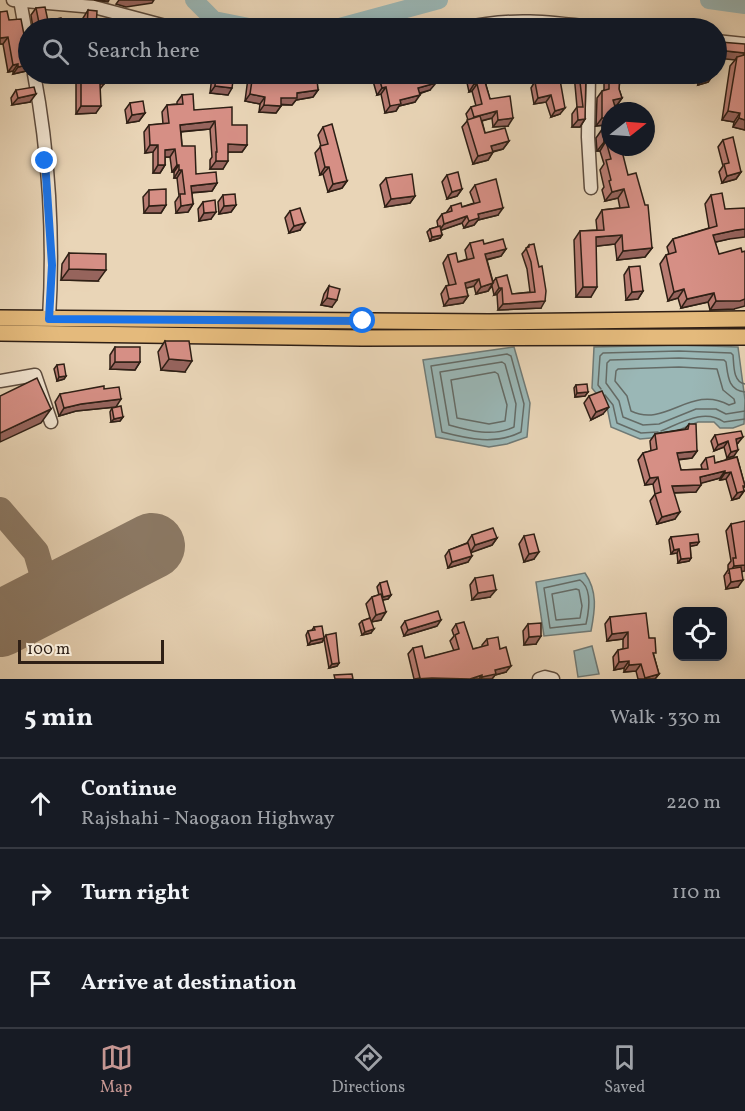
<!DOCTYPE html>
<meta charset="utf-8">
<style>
:root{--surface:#171b24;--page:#20242c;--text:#f1f3f6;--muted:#9ea1a6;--line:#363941;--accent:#c59692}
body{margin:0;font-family:Vollkorn,serif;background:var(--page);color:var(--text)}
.controls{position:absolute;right:18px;bottom:18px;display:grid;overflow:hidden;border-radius:12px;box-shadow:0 3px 15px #0003}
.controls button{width:54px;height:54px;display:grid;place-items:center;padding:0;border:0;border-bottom:2px solid var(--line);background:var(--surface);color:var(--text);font:30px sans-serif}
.compass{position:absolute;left:601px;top:102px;width:54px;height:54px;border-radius:50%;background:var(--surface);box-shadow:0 3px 15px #0003;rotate:73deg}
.scale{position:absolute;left:18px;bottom:15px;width:146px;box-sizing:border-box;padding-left:6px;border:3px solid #2e1f15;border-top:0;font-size:16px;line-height:21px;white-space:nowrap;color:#2e1f15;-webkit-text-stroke:4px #f1e4d0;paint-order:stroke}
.stop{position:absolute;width:18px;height:18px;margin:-14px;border:4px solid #1a73e8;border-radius:50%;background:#fff}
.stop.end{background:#1a73e8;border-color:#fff;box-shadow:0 2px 6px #0008}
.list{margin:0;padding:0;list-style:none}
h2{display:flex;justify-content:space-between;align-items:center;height:78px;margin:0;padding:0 24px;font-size:26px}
h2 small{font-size:20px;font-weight:400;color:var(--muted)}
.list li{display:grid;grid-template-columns:39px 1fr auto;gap:18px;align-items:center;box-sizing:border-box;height:90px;padding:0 24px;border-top:2px solid var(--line)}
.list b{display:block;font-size:22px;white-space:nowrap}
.list p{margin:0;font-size:20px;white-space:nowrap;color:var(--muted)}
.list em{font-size:20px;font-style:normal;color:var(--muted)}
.icon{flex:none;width:33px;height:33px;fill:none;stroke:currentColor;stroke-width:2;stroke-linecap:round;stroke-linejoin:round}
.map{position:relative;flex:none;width:745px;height:679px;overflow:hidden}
.search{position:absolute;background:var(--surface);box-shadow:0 3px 15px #0003;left:18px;right:18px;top:18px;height:66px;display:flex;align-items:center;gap:15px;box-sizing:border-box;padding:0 21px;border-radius:33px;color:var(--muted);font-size:22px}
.sheet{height:348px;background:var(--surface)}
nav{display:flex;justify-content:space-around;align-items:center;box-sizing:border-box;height:84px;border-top:2px solid var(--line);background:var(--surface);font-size:16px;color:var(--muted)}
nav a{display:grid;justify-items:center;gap:3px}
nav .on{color:var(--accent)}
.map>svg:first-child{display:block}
.water{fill:#9ab7b6;stroke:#6f7a76;stroke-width:1.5}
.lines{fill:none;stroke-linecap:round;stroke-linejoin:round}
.shore{stroke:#646b66;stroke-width:1.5}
.river{stroke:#9ab7b6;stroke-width:18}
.taxiway{stroke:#8c7a66;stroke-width:26}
.runway{stroke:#8c7a66;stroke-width:66}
.minor-casing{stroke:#5d4c3e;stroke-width:15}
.major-casing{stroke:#2e1f15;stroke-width:18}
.minor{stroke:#f1e4d0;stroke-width:12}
.major{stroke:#e4ba7c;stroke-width:15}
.wall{fill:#b87b72;stroke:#2e1f15;stroke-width:1.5}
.shaded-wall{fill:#96645d;stroke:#2e1f15;stroke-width:1.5}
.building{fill:#d68f85;stroke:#2e1f15;stroke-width:1.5}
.route{stroke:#1a73e8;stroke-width:8}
</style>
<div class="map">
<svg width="745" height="679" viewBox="0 0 745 679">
<rect width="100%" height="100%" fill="#e9d5b7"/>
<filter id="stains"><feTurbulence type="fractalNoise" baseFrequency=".00333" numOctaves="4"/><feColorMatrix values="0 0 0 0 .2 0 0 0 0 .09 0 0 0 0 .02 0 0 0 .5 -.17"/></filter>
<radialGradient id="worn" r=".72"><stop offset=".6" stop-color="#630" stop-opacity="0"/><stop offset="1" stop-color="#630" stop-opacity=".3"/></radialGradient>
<!-- water -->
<g class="water">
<path d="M679 345 738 347 745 400 744 424 733 428H720L714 422H698L662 437 640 439 611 427 607 407 592 388 594 347Z"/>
<path d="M514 347 530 403 527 437 507 444 489 447 436 437 423 360Z"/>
<path d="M585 573C598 592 595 610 591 631L544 636 536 582Z"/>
<path d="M592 646 599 674 578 677 574 651Z"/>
</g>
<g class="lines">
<!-- shore -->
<g class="shore">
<path d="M507 354 511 356 524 404 521 432C495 445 469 439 442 432L431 366Z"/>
<path d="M502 362 505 364 516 404 514 427C493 437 470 431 449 425L440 372Z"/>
<path d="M679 367 717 369 723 390 734 399 735 403 729 405C691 384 666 428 631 411L627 396 615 381 616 371 618 369Z"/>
<path d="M495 372 498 374 507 405 505 421 489 424 457 418 451 380Z"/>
<path d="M601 389 598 385 600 356 603 353 679 351 731 353 733 355C734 366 733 382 745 384"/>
<path d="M745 392C728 390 728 376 726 362L724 360 679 358 610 360 607 363 606 383 619 401 623 417 643 425 659 424 696 409H716L726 414 745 411"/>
<path d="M605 395 613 405 617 423 641 433 658 432"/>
<path d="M661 431C681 423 704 408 724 422L745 419"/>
<path d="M580 580C593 589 589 611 586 624L550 628 544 588Z"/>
<path d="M576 589 579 590 582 606 580 618 556 620 552 594Z"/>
</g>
<!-- river -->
<g class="river">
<path d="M194 0 214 20 254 28"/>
<path d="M709 0 745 5"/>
<path d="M336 28 439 0"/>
</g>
<!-- taxiway -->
<path class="taxiway" d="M0 510 36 552 45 583 41 603"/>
<!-- runway -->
<path class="runway" d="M0 624 152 546"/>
<!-- minor casing -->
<g class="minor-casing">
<g id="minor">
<path d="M13 0 94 7 173 28"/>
<path d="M20 0 28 45"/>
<path d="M464 28C513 17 550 22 598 28"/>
<path d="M716 41 745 44"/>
<path d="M34 74C49 152 54 239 49 319"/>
<path d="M589 74 588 137 591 188"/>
<path d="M0 381 35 375 51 422"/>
<path d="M539 679 545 677 553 679"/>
</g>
</g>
<!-- major casing -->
<g class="major-casing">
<g id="major">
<path d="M0 318 489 322 745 319"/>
<path d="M0 333 362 338 745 337"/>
</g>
</g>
<!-- minor -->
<use href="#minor" class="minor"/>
<!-- major -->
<use href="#major" class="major"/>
</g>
<!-- wall -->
<g class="wall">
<path d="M36 8 48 21 64 28H33L31 15Z"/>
<path d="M88 10 96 28H114H82L83 18Z"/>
<path d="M0 12 9 20 28 44V68L26 71 13 74V71L8 72 3 44H0Z"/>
<path d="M720 42 745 53 742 56 745 55V130L733 127 734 122 722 120 730 66 735 60Z"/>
<path d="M76 74H102L104 84 100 89 96 113 76 114Z"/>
<path d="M214 74H319L317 83 318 90 313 97 296 100 292 105H281V106L276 113 259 112 260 104 245 101 248 78 234 77 228 95 210 93 212 76Z"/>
<path d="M348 74H417L430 90 419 94 415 102 399 106 396 111 385 113 381 94 377 95 371 74 350 80Z"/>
<path d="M441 74H489H487L486 85 490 99 508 126 493 127 492 118 482 121 485 133 509 141 503 149 493 152 488 160 473 164 462 127 468 120 466 114 471 107 476 106 472 91 469 92 466 78 460 79V77L442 80Z"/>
<path d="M532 74H559L560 114 551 117 546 102 534 104 531 88 534 83Z"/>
<path d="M574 74H586L585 119 580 127H572V114L577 107Z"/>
<path d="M596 74H630L627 78 620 79 619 89 622 98 617 105H615L610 118 605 125 596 126 597 98 602 91 604 90V79L597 80Z"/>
<path d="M696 74H714L708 82 698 85 695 75Z"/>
<path d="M16 90 30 102 12 105 11 98Z"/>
<path d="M182 95 194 110 232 125 247 145 242 152H228L223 169H210V160L212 157 210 129 181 132 182 146 196 174 217 183 212 191 192 193 193 204 188 212 176 213 175 202 179 196 177 178H174V172H172L170 157H165V165L160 173H153V152L145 153 144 132 149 125 163 124 162 112 167 105 177 104V102Z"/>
<path d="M130 103 145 113 139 121 127 123 125 110Z"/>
<path d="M323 127 347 181 342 188 328 192 323 174 320 175 315 153 321 146 318 135Z"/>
<path d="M603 128 628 175 652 248 645 257 617 260 615 244 596 246 591 297H576L574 240 580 231 597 230 596 220 602 210 620 208 618 198 605 201 602 190 604 187 600 170 604 164 600 151H597L596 138Z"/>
<path d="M723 140 741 172 736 179 722 183 719 172 723 166 718 147Z"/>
<path d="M447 175 462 189 457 196 447 199 442 182Z"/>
<path d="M386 178 415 196 410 203 385 207 380 185Z"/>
<path d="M475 185 498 215 478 220 474 225 464 228 462 223 441 230 442 235 440 238 430 241 427 232 430 229 438 227 437 221 442 214 446 213 451 206 462 207 474 203 470 192Z"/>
<path d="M149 190 166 205 161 213H144L143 197Z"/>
<path d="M223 195 236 205 231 212 219 214 218 202Z"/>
<path d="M711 195 729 239 715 242 734 309 710 310 708 302 681 308 678 298 668 301 660 264 666 255 669 254 667 247 673 239 709 228 705 204Z"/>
<path d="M203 202 211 219 199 221 198 209Z"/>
<path d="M290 211 300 230 289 233 285 218Z"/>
<path d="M470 243 484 244 506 249 501 256 487 260 493 282 496 278 512 294 530 292 527 269 522 254 529 245 541 308 498 310 497 294 494 295 492 286 488 291 476 294 474 286 466 288 468 296 463 303 444 306 441 294 446 286 449 285 443 263 448 255 458 262 467 259 465 250Z"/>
<path d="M69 253 98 281 61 280 62 264Z"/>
<path d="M629 267 643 291 638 299 626 300 624 275Z"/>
<path d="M329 286 332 307 321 305 324 294Z"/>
<path d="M165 341 185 372 161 370 158 352Z"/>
<path d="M115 347 140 362 135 370 110 369V355Z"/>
<path d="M57 365 66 376 64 379 57 381 54 369Z"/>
<path d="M576 385 588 392 585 396 575 397 574 388Z"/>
<path d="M104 389 116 407 76 411 59 416 55 402 60 394Z"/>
<path d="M589 396 603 414 591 420 584 403Z"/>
<path d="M112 408 123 417 120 421 111 422 110 412Z"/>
<path d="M689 424 697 451 692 458 678 460 681 470 702 469 701 465 706 458 715 463 737 457 745 486 743 488 744 491 739 498 732 500 726 479 720 480V478L700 483 696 492 674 493 675 519 657 524 650 501 655 494 653 484 645 485 638 460 643 453 651 451 650 441 655 434 685 429Z"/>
<path d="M715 435 738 443 737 444 734 456 727 458 724 447 714 451 711 441Z"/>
<path d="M731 524 742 571 738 587 726 589 724 576 728 570V565L731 561 726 531Z"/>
<path d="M472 535 497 538 492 545 471 552 468 562 448 568 445 556 449 550 467 543Z"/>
<path d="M524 536 534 559 524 562 519 544Z"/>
<path d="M671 537 697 545 690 546 691 558 689 561 678 563 677 553 671 554 669 540Z"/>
<path d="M475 578 490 597 472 600 470 585Z"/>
<path d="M380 583 391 595 388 599 383 600 381 620 371 622V633L362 635 359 624 362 621 370 618 366 604 372 597 379 595 377 587Z"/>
<path d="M610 617 649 638 659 674 655 679H638L636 671 624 672V668L614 670 613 657 618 650 623 649V639L607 641 605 624Z"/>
<path d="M405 621 437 626 404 636 401 627Z"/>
<path d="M456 624 473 649 482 647V645L487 639 506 672 495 675 492 679H414L408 654 413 648 425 658 454 651 450 641 454 636 452 630Z"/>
<path d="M528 624 536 644 524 645 523 631Z"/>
<path d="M314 627 324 638 326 635 339 663 337 666 329 668 324 639 322 642 308 645 306 635 308 631 312 630Z"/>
</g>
<!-- shaded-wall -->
<g class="shaded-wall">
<path d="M94 0H109L108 2Z"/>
<path d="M119 0H154L152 3 126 7 116 4Z"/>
<path d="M8 37 3 44H0V38Z"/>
<path d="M717 50 745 53 739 60 737 57 735 60 717 58Z"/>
<path d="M18 64 13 71 8 72 13 65Z"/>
<path d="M28 65V68L26 71 13 74 18 67Z"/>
<path d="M232 74H252L248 78 230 77Z"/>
<path d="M354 74H372L350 80Z"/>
<path d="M447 74H462L460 77 442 80Z"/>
<path d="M464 74H469L466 78 460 79Z"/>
<path d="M602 74H608L604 79 597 80Z"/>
<path d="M615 74H630L627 78 611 79Z"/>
<path d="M714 74 708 82 698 85 703 77Z"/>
<path d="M436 83 430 90 413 95 418 88Z"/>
<path d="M474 84H477L472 91 469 92Z"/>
<path d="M215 86 232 88 228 95 210 93Z"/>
<path d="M386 87 381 94 377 95 382 88Z"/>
<path d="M318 90 313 97 296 100 292 105 276 104 281 98 297 93Z"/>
<path d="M36 94 30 102 12 105 18 98Z"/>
<path d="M250 94 265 97 260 104 245 101Z"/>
<path d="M420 95 415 102 399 106 396 111 385 113 390 106 400 100Z"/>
<path d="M551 95 546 102 534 104 538 98Z"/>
<path d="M622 98 617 105 608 107 613 100Z"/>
<path d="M264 105 281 106 276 113 259 112Z"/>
<path d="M81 106H101L96 113 76 114Z"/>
<path d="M565 108 560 114 551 117 555 111Z"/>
<path d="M497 111 492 118 469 124 474 117Z"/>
<path d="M728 111 740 113 734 122 722 120Z"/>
<path d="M609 112H610V118L605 125 596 126 602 118Z"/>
<path d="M145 113 139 121 127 123 132 115Z"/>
<path d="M513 118 508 126 493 127 498 120Z"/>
<path d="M739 118 745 120V130L733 127Z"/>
<path d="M585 119 580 127H572L578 120Z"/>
<path d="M215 121 210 129 175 132 180 125Z"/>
<path d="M509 141 503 149 486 153 491 146Z"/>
<path d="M606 141 600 151H597L604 142Z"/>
<path d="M228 144 247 145 242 152H223Z"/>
<path d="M150 145H158L153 152 145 153Z"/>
<path d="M175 149 170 157H160L165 150Z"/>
<path d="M493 152 488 160 473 164 478 156Z"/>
<path d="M216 161H228L223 169H210Z"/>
<path d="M158 165H165L160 173H153Z"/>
<path d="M177 165H179L174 172H172Z"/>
<path d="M325 167H329L323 174 320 175Z"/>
<path d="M179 170H182L177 178H174Z"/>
<path d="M741 172 736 179 722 183 727 176Z"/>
<path d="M347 181 342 188 328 192 333 184Z"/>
<path d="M217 183 212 191 186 193 191 186Z"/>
<path d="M462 189 457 196 447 199 452 192Z"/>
<path d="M624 189 618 198 605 201 612 192Z"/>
<path d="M415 196 410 203 385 207 391 199Z"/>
<path d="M193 204 188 212 176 213 181 206Z"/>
<path d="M166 205 161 213H144L149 206Z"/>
<path d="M236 205 231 212 219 214 224 206Z"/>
<path d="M503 208 498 215 478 220 474 225 464 228 469 221 478 214Z"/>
<path d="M216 212 211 219 199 221 204 213Z"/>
<path d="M467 216 462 223 439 231 444 224Z"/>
<path d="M305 223 300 230 289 233 294 226Z"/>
<path d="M745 229V237L729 239 707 244 713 235 736 230Z"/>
<path d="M442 235 440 238 430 241 432 237Z"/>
<path d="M622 235 615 244 589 247 596 237Z"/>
<path d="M652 248 645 257 617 260 623 251Z"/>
<path d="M506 249 501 256 480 261 485 254Z"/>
<path d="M69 269 106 270 98 281 61 280Z"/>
<path d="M479 279 474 286 460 290 465 283Z"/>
<path d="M493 283 488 291 476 294 481 287Z"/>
<path d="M583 287H597L591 297H576Z"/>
<path d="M499 288H502L497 294 494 295Z"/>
<path d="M684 289 678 298 668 301 674 292Z"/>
<path d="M643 291 638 299 626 300 632 292Z"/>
<path d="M714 293 708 302 681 308 687 299Z"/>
<path d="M468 296 463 303 444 306 449 299Z"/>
<path d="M327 298 337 300 332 307 321 305Z"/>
<path d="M745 299V306L734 309 710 310 716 301Z"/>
<path d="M545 301 541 308 498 310 503 304Z"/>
<path d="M169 359 192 361 185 372 161 370Z"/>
<path d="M115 362H140L135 370 110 369Z"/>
<path d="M66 376 64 379 57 381 59 377Z"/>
<path d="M588 392 585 396 575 397 577 393Z"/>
<path d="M121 399 116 407 76 411 59 416 64 408 81 404Z"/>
<path d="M609 407 603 414 591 420 596 412Z"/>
<path d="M51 409 41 423 0 442V433Z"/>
<path d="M123 417 120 421 111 422 114 419Z"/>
<path d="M743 437 738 443 732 445 736 439Z"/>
<path d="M728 441 724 447 714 451 718 445Z"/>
<path d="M738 450 734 456 727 458 731 452Z"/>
<path d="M697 451 692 458 672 460 677 453Z"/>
<path d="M725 471 720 478 695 485 700 477Z"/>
<path d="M731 472 726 479 720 480 725 473Z"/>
<path d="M658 477 653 484 645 485 650 478Z"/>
<path d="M701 485 696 492 668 493 672 486Z"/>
<path d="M743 486H745L740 492 744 491 739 498 732 500Z"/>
<path d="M680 512 675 519 657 524 662 517Z"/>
<path d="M497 538 492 545 470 553 475 545Z"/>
<path d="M699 542 697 545 687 547 690 543Z"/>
<path d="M679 549 677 553 671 554 674 550Z"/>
<path d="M539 552 534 559 524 562 529 554Z"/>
<path d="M472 556 468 562 448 568 452 562Z"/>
<path d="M691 558 689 561 678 563 681 559Z"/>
<path d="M745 565V571L729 573 734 566Z"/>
<path d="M743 580 738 587 726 589 731 582Z"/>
<path d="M496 590 490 597 472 600 478 593Z"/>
<path d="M391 595 388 599 381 600 383 597Z"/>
<path d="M386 612 381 620 371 622 376 615Z"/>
<path d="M441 620 437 626 404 636 408 630Z"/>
<path d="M374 629 371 633 362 635 365 632Z"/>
<path d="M628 632 623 639 607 641 612 634Z"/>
<path d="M541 636 536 644 524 645 529 637Z"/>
<path d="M324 638 322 642 308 645 311 641Z"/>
<path d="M629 661 624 668 614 670 619 662Z"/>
<path d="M339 663 337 666 329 668 332 664Z"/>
<path d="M641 664 636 671 624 672 629 665Z"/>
<path d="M511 666 506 672 495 675 492 679H481L482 677 495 670Z"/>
<path d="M659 674 655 679H645V678Z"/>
<path d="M482 675 479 679H470Z"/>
</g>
<!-- building -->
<g class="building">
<path d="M45 7 48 21 61 18 64 28H40L36 8Z"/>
<path d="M88 10 97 11 96 28H114H87Z"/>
<path d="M7 11 9 20 21 19 25 40 28 44V65L18 67V64L13 65 8 37 0 38V12Z"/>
<path d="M529 22 568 25 569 27H587V28H472L505 23Z"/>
<path d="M463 26 469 28H455Z"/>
<path d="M717 39 720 42 745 44V53L717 50Z"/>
<path d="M744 55H745V120L739 118 740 113 728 111 737 57Z"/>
<path d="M81 74H102L104 84H100L101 106H81Z"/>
<path d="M216 74H234L232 88 215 86Z"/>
<path d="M253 74H319L320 79H317L318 90 297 93V98H281V106L264 105 265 97 250 94Z"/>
<path d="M378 74H417L418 75 423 74H433L436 83 418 88 420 95 400 100 401 104 390 106 386 87 382 88Z"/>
<path d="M472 74H487L489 81 485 82 490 99 510 96 513 118 498 120 497 111 474 117 471 107 482 104 477 84H474Z"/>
<path d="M538 74H559L565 108 555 111 551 95 538 98 535 82 540 81Z"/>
<path d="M579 74H586L585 119 578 120 577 107H583Z"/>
<path d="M609 74H617L618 75H620L619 89 622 98 613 100 616 110 610 111 609 112 610 118H602V91L609 89Z"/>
<path d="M702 74H714L703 77Z"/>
<path d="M34 87 36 94 18 98 16 90Z"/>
<path d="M193 94 194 110 232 107V125H247V145L228 144V161H216V152H217L215 121 180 125 182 146H195L196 174 216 172 217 183 191 186 193 204 181 206 180 194H185L182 170H179V165H177L175 149 165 150V165H158V145H150L149 125 169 123 167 105 183 104 182 95Z"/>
<path d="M143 101 145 113 132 115 130 103Z"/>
<path d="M480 116 485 133 505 128 509 141 491 146 493 152 478 156 467 120Z"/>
<path d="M332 124 347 181 333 184 329 167H325L320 146 328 144 323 127Z"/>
<path d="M610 126V147H621L628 175 636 173 645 205H648L652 248 623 251 622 235 596 237 597 287H583L580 231 604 230 602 210 629 207 624 189 612 192 609 181 611 180 606 160 611 159 606 141 604 142 603 128Z"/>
<path d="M733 137 741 172 727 176 724 164 729 163 723 140Z"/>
<path d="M458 172 462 189 452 192 447 175Z"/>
<path d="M412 174 415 196 391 199 386 178Z"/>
<path d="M496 179 503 208 478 214 479 218 469 221 467 216 444 224 442 214 452 211 451 206 461 203 462 207 480 202 475 185Z"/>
<path d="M166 189V205L149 206V190Z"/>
<path d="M722 193 725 209 745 208V229L736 230 713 235 719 254 741 248 742 252 745 251V299L740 301H716L714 293 687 299 684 289 674 292 666 255 676 252 673 239 717 226 711 195Z"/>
<path d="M235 194 236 205 224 206 223 195Z"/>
<path d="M215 200 216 212 204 213 203 202Z"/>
<path d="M300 208 305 223 294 226 290 211Z"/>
<path d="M440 226 442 235 432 237 430 229Z"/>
<path d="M503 239 506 249 485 254 493 283 481 287 479 279 465 283 468 296 449 299 446 286 456 284 448 255 456 253 458 262 474 258 470 243 483 240 484 244Z"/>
<path d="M534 244 539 267 542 266 546 291 545 301 503 304 502 288H499L496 278 507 275 512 294 535 292 531 262 526 248 529 247V245Z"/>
<path d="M69 253 106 254V270L69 269Z"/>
<path d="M640 266 643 291 632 292 629 267Z"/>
<path d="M329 286 340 289 337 300 327 298Z"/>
<path d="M165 341H189L192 361 169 359Z"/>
<rect x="115" y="347" width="25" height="15"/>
<path d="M64 364 66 376 59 377 57 365Z"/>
<path d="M37 378 51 409 0 433V396Z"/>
<path d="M587 384 588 392 577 393 576 385Z"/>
<path d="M104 386V389L119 387 121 399 81 404 64 408 60 394Z"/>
<path d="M602 391 609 407 596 412 589 396Z"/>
<path d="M121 406 123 417 114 419 112 408Z"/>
<path d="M689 424H696L697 451 677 453 681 470 708 469 706 458 714 456 715 463 737 457 745 486H743L744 491 737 493 731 472 725 473V471L700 477 701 485 672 486 680 512 662 517 655 494 661 492 658 477 650 478 643 453 657 449 655 434 688 429Z"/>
<path d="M741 431 743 437 736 439 738 450 731 452 728 441 718 445 715 435Z"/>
<path d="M745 521V565L734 566 733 558H736L731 524Z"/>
<path d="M493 528 497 538 475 545 472 535Z"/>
<path d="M534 534 539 552 529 554 524 536Z"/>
<path d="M698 534 699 542 690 543 691 558 681 559 679 549 674 550 671 537Z"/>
<path d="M468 543 472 556 452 562 449 550Z"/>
<path d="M741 567 743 580 731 582 729 569Z"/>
<path d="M493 575 496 590 478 593 475 578Z"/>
<path d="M387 581 391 595 383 597 380 583Z"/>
<path d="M381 594 386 612 376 615 372 597Z"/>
<path d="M438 611 441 620 408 630 405 621Z"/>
<path d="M646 613 649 638H655L656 653H653L659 674 645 678 641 664 629 665V661L619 662 618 650 628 648V632L612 634 610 617Z"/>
<path d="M370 618 374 629 365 632 362 621Z"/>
<path d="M464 622 473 649 488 645 487 639 498 637 500 649 506 647 511 666 495 670 496 674 482 677V675L470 679 432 678 415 679 420 678 413 648 422 646 425 658 459 649 455 635 459 633 456 624Z"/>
<path d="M541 623V636L529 637 528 624Z"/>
<path d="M322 626 324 638 311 641 308 631 315 630 314 627Z"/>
<path d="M336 633 339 663 332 664 326 635Z"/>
<path d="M352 674 353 679H335L334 675Z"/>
</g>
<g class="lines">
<!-- route -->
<path class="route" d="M45 161 52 265 49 319 363 321"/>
</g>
<rect width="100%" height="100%" filter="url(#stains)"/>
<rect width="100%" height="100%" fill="url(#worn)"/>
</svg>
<div class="controls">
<button><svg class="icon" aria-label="locate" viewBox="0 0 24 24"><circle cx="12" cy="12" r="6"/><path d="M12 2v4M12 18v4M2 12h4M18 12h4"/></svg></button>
</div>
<svg class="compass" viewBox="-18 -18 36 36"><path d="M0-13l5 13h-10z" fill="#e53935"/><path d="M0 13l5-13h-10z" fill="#9ea1a6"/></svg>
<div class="scale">100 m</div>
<div class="stop" style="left:363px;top:321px"></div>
<div class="stop end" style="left:45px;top:161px"></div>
<div class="search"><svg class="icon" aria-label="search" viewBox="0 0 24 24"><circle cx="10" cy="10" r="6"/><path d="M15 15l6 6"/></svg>Search here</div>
</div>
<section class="sheet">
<h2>5 min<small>Walk · 330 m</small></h2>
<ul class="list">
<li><svg class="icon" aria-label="ahead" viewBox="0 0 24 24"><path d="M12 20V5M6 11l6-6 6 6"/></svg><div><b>Continue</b><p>Rajshahi - Naogaon Highway</p></div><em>220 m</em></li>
<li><svg class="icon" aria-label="right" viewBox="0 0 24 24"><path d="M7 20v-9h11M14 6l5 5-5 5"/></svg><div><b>Turn right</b></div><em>110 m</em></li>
<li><svg class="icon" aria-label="arrive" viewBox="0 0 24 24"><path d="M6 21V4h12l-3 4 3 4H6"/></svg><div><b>Arrive at destination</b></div></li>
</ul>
</section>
<nav>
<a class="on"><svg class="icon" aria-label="map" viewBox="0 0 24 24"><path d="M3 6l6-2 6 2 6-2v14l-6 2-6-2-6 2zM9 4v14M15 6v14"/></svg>Map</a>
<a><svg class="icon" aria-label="directions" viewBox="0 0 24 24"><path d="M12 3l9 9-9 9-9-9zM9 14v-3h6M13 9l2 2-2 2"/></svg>Directions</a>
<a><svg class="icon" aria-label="saved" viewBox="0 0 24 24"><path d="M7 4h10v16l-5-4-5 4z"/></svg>Saved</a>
</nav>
